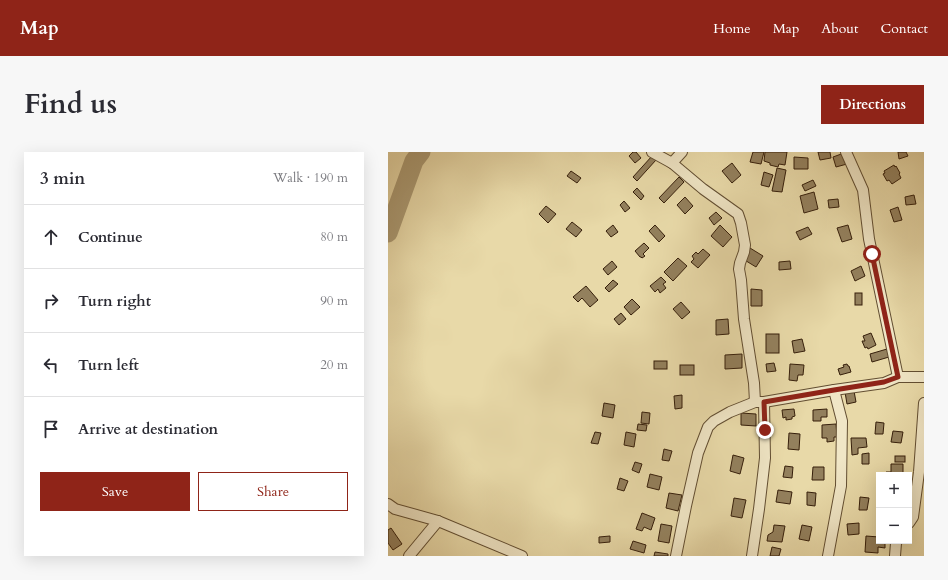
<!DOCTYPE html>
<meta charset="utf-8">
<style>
:root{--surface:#fff;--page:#f7f7f7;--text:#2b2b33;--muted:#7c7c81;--line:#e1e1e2;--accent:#8f2418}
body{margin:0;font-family:Cardo,serif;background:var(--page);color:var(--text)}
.controls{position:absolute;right:12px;bottom:12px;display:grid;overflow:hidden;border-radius:0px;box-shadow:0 4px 16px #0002}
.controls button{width:36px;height:36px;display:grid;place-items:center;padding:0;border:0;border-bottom:1px solid var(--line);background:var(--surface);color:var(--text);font:20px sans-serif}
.stop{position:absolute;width:12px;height:12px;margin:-9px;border:3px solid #8f2418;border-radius:50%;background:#fff}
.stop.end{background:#8f2418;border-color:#fff;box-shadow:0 1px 4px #0008}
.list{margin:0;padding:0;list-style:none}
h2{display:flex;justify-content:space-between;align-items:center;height:52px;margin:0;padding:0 16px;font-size:17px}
h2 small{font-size:13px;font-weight:400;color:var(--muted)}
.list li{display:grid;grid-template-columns:26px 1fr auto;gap:12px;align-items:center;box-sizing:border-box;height:64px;padding:0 16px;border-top:1px solid var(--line)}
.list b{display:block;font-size:15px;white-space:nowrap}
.list em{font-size:13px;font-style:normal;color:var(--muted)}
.actions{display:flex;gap:8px;padding:12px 16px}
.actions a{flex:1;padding:9px 0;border:1px solid var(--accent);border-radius:0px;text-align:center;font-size:14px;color:var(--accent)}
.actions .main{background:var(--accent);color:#fff}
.icon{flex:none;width:22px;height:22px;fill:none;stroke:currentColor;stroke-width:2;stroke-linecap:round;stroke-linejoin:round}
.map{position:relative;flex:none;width:536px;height:404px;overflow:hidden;border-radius:0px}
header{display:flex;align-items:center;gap:24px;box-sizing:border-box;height:56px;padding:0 20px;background:var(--accent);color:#fff}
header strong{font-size:19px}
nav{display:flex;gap:22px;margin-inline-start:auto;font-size:14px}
.intro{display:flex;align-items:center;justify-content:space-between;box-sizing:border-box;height:96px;padding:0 24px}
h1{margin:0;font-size:28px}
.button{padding:10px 18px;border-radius:0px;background:var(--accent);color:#fff;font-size:14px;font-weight:700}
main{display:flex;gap:24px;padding:0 24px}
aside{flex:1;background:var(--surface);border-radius:0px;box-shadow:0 4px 16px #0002}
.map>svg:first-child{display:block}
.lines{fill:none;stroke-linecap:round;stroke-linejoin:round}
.river{stroke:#ab9a73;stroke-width:19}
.building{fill:#93805d;stroke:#361f0b}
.street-casing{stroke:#624e32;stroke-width:12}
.street{stroke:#f0e6c6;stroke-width:10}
.route{stroke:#8f2418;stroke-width:5}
</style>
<header>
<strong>Map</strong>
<nav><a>Home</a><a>Map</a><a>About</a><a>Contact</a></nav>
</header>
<div class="intro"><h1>Find us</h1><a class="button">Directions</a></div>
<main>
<aside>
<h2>3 min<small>Walk · 190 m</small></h2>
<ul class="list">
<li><svg class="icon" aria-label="ahead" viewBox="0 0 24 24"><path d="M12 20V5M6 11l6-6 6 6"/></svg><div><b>Continue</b></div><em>80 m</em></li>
<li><svg class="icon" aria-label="right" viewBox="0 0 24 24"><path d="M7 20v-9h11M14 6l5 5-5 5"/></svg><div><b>Turn right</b></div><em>90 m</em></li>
<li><svg class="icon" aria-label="left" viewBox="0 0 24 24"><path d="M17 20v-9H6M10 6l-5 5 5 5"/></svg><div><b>Turn left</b></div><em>20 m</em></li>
<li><svg class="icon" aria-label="arrive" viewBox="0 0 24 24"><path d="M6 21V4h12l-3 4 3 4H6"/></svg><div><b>Arrive at destination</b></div></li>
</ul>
<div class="actions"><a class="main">Save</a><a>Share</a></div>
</aside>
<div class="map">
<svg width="536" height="404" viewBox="0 0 536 404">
<rect width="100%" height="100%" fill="#e8d9a8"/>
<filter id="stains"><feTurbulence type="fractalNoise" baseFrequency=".005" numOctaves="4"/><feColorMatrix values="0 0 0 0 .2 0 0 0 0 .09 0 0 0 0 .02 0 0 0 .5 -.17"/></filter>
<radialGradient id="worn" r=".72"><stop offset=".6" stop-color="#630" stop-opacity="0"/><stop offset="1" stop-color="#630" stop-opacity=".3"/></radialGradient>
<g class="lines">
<!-- river -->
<path class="river" d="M0 81 26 9 33 0"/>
</g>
<!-- building -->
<g class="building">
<path d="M245 0H248L253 6 247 11 241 4Z"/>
<path d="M365 0H376L373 12 362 10Z"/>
<path d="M377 0H399L397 13 391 12 390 15 382 13V11L376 9Z"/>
<path d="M430 0H442L443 6 432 8Z"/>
<path d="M510 0H518L520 4 511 7Z"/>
<path d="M456 1 459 12 448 15 445 5Z"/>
<path d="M264 4 268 8 249 29 245 25Z"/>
<path d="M406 5 420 6V17H406Z"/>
<path d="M344 11 353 23 344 31 334 19Z"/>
<path d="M506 13 507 15 508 14 512 21 511 22 513 26 504 32 501 28 499 29 495 22 497 21 496 19Z"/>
<path d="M389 16 398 18 394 40 384 39Z"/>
<path d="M183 19 193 26 189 31 179 24Z"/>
<path d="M376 20 385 23 381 35 373 33Z"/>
<path d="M291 25 296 30 276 51 271 46Z"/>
<path d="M425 28 428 34 417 39 414 33Z"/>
<path d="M249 36 256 44 253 48 245 40Z"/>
<path d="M426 40 430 57 416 61 412 44Z"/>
<path d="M526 43 528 52 518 53 517 45Z"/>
<path d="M297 45 305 54 297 62 289 53Z"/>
<path d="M450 47 451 55 441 56 440 48Z"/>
<path d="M236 49 242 56 237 60 232 53Z"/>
<path d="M158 54 168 62 160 71 151 62Z"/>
<path d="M510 55 514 68 506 70 502 58Z"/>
<path d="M328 60 334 66 326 73 321 66Z"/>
<path d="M184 70 194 78 188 85 178 77Z"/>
<path d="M225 73 230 80 223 85 218 79Z"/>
<path d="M267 73 277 84 271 90 261 79Z"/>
<path d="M332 73 344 85 335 95 323 84Z"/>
<path d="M460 73 464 87 454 90 449 76Z"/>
<path d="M420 75 424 82 412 88 408 80Z"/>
<path d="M256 91 261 96 255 102 257 104 254 106 253 105H252L247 99Z"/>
<path d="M362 96 375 104 368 115 355 107Z"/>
<path d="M315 97 322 103 310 116 303 110 306 107 304 104 308 100 310 102Z"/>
<path d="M290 106 299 114 285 129 276 120Z"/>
<path d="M224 109 229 115 220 123 215 117Z"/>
<path d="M402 109 403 117 391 118V110Z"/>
<path d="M473 114 477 124 467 129 463 119Z"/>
<path d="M273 125 278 130 275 132 278 136 272 141 270 137 267 140 262 134Z"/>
<path d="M225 128 230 132 221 140 217 136Z"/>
<path d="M198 134 210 148 202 155 194 146 190 150 185 145Z"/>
<path d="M363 137 374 138V154H363Z"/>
<rect x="467" y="141" width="7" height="12"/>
<path d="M244 147 252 155 243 163 236 155Z"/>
<path d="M293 150 302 160 294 167 285 157Z"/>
<path d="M233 161 238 167 231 173 226 167Z"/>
<path d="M340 167 341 182 328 183V168Z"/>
<path d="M483 181 488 193 480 197 479 195 477 196 474 189H477L475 184Z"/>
<rect x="378" y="182" width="13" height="19"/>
<path d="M414 187 417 199 406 201 404 189Z"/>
<path d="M499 197 501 205 484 210 482 202Z"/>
<path d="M354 202V216L337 217V203Z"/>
<rect x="266" y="209" width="13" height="8"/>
<path d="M386 211 388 219 379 220 378 212Z"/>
<path d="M402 212 416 213 415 223H410L409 229 401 228Z"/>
<path d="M459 212 460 214H461L463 220 452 223 450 217 456 215 455 213Z"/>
<rect x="292" y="213" width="14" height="10"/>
<path d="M466 239 468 250 459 252 457 240Z"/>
<path d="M294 243V256L287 257 286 244Z"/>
<path d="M216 251 227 253 225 266 214 264Z"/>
<path d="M406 257 407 264 404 265V267L398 268V265L395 266 394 258Z"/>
<path d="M439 257V265H433V269H425V258Z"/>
<path d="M254 260 262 261 261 272 253 271Z"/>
<path d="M353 261 368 262V274L353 273Z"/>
<path d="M488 270 496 271 495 282H487Z"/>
<path d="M250 272 259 273 258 279 249 278Z"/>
<path d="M448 272 449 285H446V289L439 290V286H434V273Z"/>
<path d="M505 279 515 280 513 291 503 290Z"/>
<path d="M207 280 213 281 210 292 203 291Z"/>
<path d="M238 280 248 282 246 295 236 293Z"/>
<path d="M401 281 412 282 411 298 400 297Z"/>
<path d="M463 286H478L479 295 470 296V302L464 303Z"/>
<path d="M276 297 284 299 281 309 274 308Z"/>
<path d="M481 301V312H474V302Z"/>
<path d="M345 303 356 306 352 322 342 319Z"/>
<rect x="507" y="304" width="10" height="6"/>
<path d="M247 310 254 312 251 321 244 318Z"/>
<path d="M503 312H515V323H498V320H503Z"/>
<path d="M397 314 405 315 404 326 395 325Z"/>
<path d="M425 315H436V328H424Z"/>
<path d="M262 322 274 325 271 338 259 335Z"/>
<path d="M232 326 240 329 236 339 229 337Z"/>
<path d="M390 338 404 340 402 352 388 350Z"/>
<path d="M419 340 428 341 427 354 419 353Z"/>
<path d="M281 341 294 343 290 359 278 356Z"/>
<path d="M472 345 481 346 479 358H471Z"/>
<path d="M346 346 358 348 354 366 343 364Z"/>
<path d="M254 361 267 366 263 378 256 375 254 379 248 377Z"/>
<path d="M471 371V382L460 383 459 372Z"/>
<path d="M273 372 284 374 281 391 270 389Z"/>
<path d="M386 373 397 374 394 390 379 389 380 383 385 380Z"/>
<path d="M414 373 424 375 421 389 411 387Z"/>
<path d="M3 376 14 392 5 398 0 391V378Z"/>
<path d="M222 384V390L211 391V385Z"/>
<path d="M478 384 491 385V389H497V396L490 395V401L477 400Z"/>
<path d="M245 389 258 393 256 401 242 397Z"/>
<path d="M384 395 393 397 391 404H382Z"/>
<path d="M267 400 280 402V404H266Z"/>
</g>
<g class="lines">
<!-- street casing -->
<g class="street-casing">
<g id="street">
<path d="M264 0 284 11 315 37 350 62 353 71 357 93 356 100 352 111 351 117 353 128 356 167 366 231 367 250"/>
<path d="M458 0 475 38 481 87 510 225"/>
<path d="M284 11 294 0"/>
<path d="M0 352 7 357 50 369 134 404"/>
<path d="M521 371 525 365 531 320 536 251"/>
<path d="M21 404 50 369"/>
<path d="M288 404 298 354 310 301 320 275 326 269 342 260 367 250H376L446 238 496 231 510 225H536"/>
<path d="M364 404 371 357 377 306 376 250"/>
<path d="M440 404 453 334 454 269 446 238"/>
<path d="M507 404 508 391 509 389"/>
</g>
</g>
<!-- street -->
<use href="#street" class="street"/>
</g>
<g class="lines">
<!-- route -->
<path class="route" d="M377 278 376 250 446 238 496 230 510 225 484 102"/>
</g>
<rect width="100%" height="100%" filter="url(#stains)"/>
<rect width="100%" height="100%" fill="url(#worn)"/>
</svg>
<div class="controls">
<button>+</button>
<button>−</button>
</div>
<div class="stop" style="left:484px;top:102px"></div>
<div class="stop end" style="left:377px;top:278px"></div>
</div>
</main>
